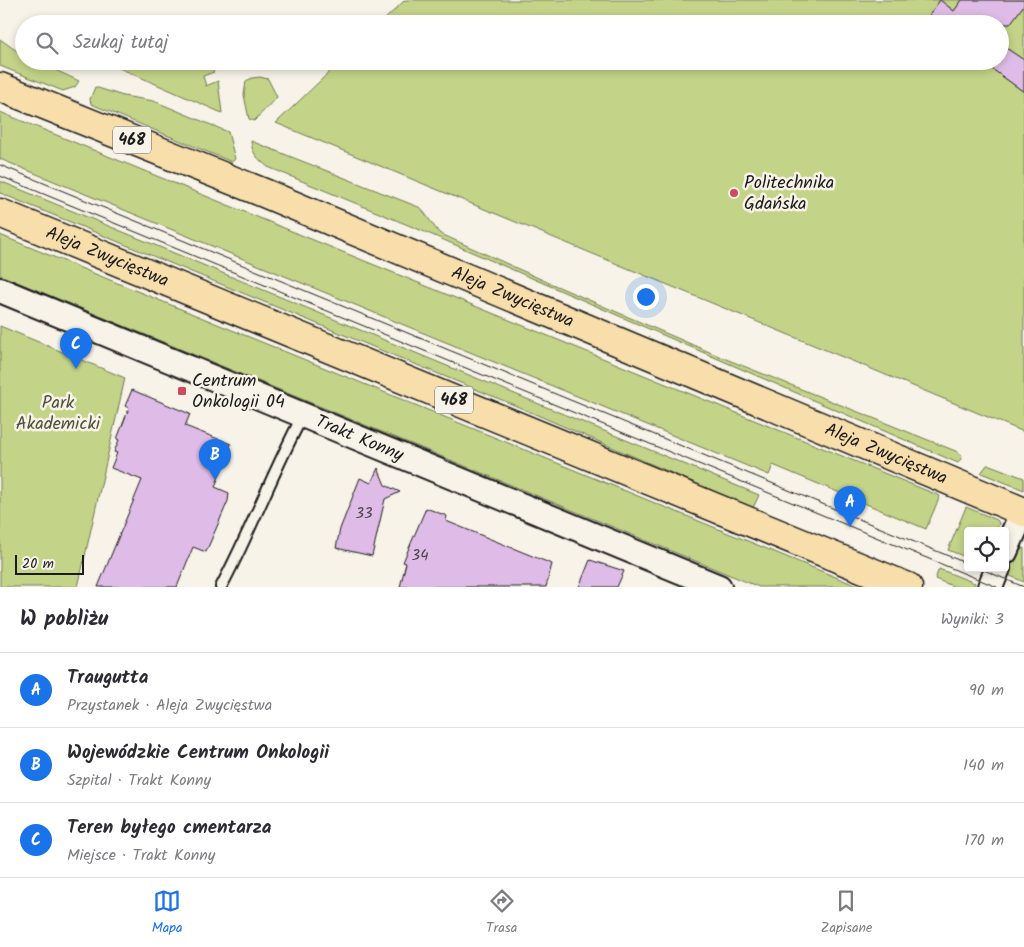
<!DOCTYPE html>
<html lang="pl">
<meta charset="utf-8">
<style>
:root{--surface:#fff;--page:#f2f2f3;--text:#2b2b33;--muted:#7c7c81;--line:#e1e1e2;--accent:#1a73e8}
body{margin:0;font-family:Kalam,sans-serif;background:var(--page);color:var(--text)}
.controls{position:absolute;right:15px;bottom:15px;display:grid;overflow:hidden;border-radius:5px;box-shadow:0 2px 8px #0003}
.controls button{width:45px;height:45px;display:grid;place-items:center;padding:0;border:0;border-bottom:1px solid var(--line);background:var(--surface);color:var(--text);font:25px sans-serif}
.scale{position:absolute;left:15px;bottom:12px;width:69px;box-sizing:border-box;padding-left:5px;border:2px solid #1c1c1c;border-top:0;font-size:14px;line-height:18px;white-space:nowrap;color:#1c1c1c;-webkit-text-stroke:4px #f7f3e8;paint-order:stroke}
.you{position:absolute;left:645px;top:296px;width:18px;height:18px;margin:-12px;border:4px solid #fff;border-radius:50%;background:#1a73e8;box-shadow:0 0 0 8px #1a73e833}
.badge{display:grid;place-items:center;width:32px;height:32px;border-radius:50%;background:var(--accent);color:#fff;font-size:16px;font-weight:700}
.pin{position:absolute;translate:-50% -41px;filter:drop-shadow(0 1px 2px #0008)}
.pin::after{content:'';position:absolute;top:26px;width:18px;height:15px;background:inherit;clip-path:polygon(0 0,100% 0,50% 100%)}
.list{margin:0;padding:0;list-style:none}
h2{display:flex;justify-content:space-between;align-items:center;height:65px;margin:0;padding:0 20px;font-size:21px}
h2 small{font-size:16px;font-weight:400;color:var(--muted)}
.list li{display:grid;grid-template-columns:32px 1fr auto;gap:15px;align-items:center;box-sizing:border-box;height:75px;padding:0 20px;border-top:1px solid var(--line)}
.list b{display:block;font-size:19px;white-space:nowrap}
.list p{margin:0;font-size:16px;white-space:nowrap;color:var(--muted)}
.list em{font-size:16px;font-style:normal;color:var(--muted)}
.icon{flex:none;width:28px;height:28px;fill:none;stroke:currentColor;stroke-width:2;stroke-linecap:round;stroke-linejoin:round}
.map{position:relative;flex:none;width:1024px;height:587px;overflow:hidden}
.search{position:absolute;background:var(--surface);box-shadow:0 2px 8px #0003;left:15px;right:15px;top:15px;height:55px;display:flex;align-items:center;gap:12px;box-sizing:border-box;padding:0 18px;border-radius:28px;color:var(--muted);font-size:19px}
.sheet{height:290px;background:var(--surface)}
nav{display:flex;justify-content:space-around;align-items:center;box-sizing:border-box;height:70px;border-top:1px solid var(--line);background:var(--surface);font-size:14px;color:var(--muted)}
nav a{display:grid;justify-items:center;gap:2px}
nav .on{color:var(--accent)}
.map>svg:first-child{display:block}
.green{fill:#c3d388;stroke:#707852}
.building{fill:#dfbce7;stroke:#1c1c1c}
.lines{fill:none;stroke-linecap:round;stroke-linejoin:round}
.service-casing{stroke:#1c1c1c;stroke-width:14}
.tertiary-casing{stroke:#1c1c1c;stroke-width:28}
.primary-casing{stroke:#1c1c1c;stroke-width:31}
.service{stroke:#f7f3e8;stroke-width:10}
.tertiary{stroke:#f7f3e8;stroke-width:24}
.primary{stroke:#f8deab;stroke-width:28}
.tram{stroke:#1c1c1c;stroke-width:1}
.poi-dot{fill:#d1495b;stroke:#f7f3e8;stroke-width:2}
.labels{text-anchor:middle;dominant-baseline:central;stroke-width:5;stroke-linejoin:round;paint-order:stroke}
.number-label{font-size:15px;fill:#4d444f}
.shield{fill:#f7f3e8;stroke:#5e5c59;stroke-width:1}
.shield-label{font-size:16px;font-weight:bold;fill:#1c1c1c}
.poi-label{font-size:18px;fill:#1c1c1c;stroke:#f7f3e8;text-anchor:start}
.street-label{font-size:18px;fill:#1c1c1c;stroke:#f7f3e8}
.park-label{font-size:18px;fill:#4e533c;stroke:#f7f3e8}
</style>
<div class="map">
<svg width="1024" height="587" viewBox="0 0 1024 587">
<rect width="100%" height="100%" fill="#f7f3e8"/>
<filter id="ink" filterUnits="userSpaceOnUse"><feTurbulence type="fractalNoise" baseFrequency=".02" numOctaves="2"/><feDisplacementMap in="SourceGraphic" scale="10" xChannelSelector="R" yChannelSelector="G"/><feConvolveMatrix kernelMatrix="1 2 1 2 8 2 1 2 1" color-interpolation-filters="sRGB"/></filter>
<g filter="url(#ink)">
<!-- green -->
<g class="green">
<path d="M405 0H1024V432L276 123 341 61H1000V24H380Z"/>
<path d="M0 39 24 56V61H36L79 81 75 87 63 91 0 66Z"/>
<path d="M111 61H205L214 72 203 76 206 86 218 81 222 113 110 64Z"/>
<path d="M260 77 268 79 277 97 254 121 249 119 244 95 246 81 252 78Z"/>
<path d="M95 87 123 96 154 101 228 132 235 159 232 162 91 104 90 99Z"/>
<path d="M0 112 940 496 926 529 773 465 769 475 0 159Z"/>
<path d="M251 141 421 208 439 233 545 281 721 357 958 452 962 457 958 463 437 237 268 167C258 159 252 154 251 141Z"/>
<path d="M0 181 759 495 753 508 514 405 0 193Z"/>
<path d="M0 235 860 587H759L0 275Z"/>
<path d="M0 326 125 378 78 587H0Z"/>
<path d="M987 465H990L1024 478V490L981 473Z"/>
<path d="M966 507 997 520 999 523 997 531H968V558L948 550Z"/>
<path d="M1024 548V582L1006 574C1010 564 1013 553 1024 548Z"/>
<path d="M939 569 975 583 973 587H955L935 579Z"/>
</g>
<!-- building -->
<g class="building">
<path d="M940 0 954 11 962 0H1024V5L1010 24H923Z"/>
<path d="M1000 44 1024 60V92L981 61H1000Z"/>
<path d="M132 390 190 414 185 426 231 444 215 487 229 493 228 501 206 552 193 547 177 587H98L142 480 111 468 117 453 114 452 119 440 117 439 129 408 125 406Z"/>
<path d="M378 468 385 485 400 492 385 499 372 556 336 548 340 529 360 478 371 483Z"/>
<path d="M426 508 447 516 446 521 552 564 546 587H400L406 563 403 562Z"/>
<path d="M590 560 624 571 617 587H579Z"/>
</g>
<g class="lines">
<!-- service casing -->
<g class="service-casing">
<path id="service" d="M221 587C251 531 273 471 303 415"/>
</g>
<!-- tertiary casing -->
<g class="tertiary-casing">
<g id="tertiary">
<path id="s1" d="M0 290 719 587"/>
<path d="M1005 552 1023 511"/>
<path d="M990 587 998 568"/>
</g>
</g>
<!-- primary casing -->
<g class="primary-casing">
<g id="primary">
<path id="s2" d="M0 87 264 193 1024 512"/>
<path id="s3" d="M0 213 908 587"/>
</g>
</g>
<!-- service -->
<use href="#service" class="service"/>
<!-- tertiary -->
<use href="#tertiary" class="tertiary"/>
<!-- primary -->
<use href="#primary" class="primary"/>
<!-- tram -->
<g class="tram">
<path d="M0 165 968 564"/>
<path d="M0 176 997 587"/>
<path d="M979 568 1024 587"/>
</g>
</g>
</g>
<!-- markers -->
<g class="poi-dot">
<circle cx="734" cy="193" r="5"/>
<rect x="177" y="386" width="10" height="10" rx="2.5"/>
</g>
<g class="labels">
<!-- number labels -->
<g class="number-label">
<text x="364" y="514">33</text>
<text x="420" y="556">34</text>
</g>
<!-- shield labels -->
<g class="shield">
<rect x="113" y="126.5" width="38" height="27" rx="4"/>
<rect x="435" y="386.5" width="38" height="27" rx="4"/>
</g>
<g class="shield-label">
<text x="132" y="140">468</text>
<text x="454" y="400">468</text>
</g>
<!-- poi labels -->
<g class="poi-label">
<text x="744" y="183">Politechnika<tspan x="744" dy="21">Gdańska</tspan></text>
<text x="192" y="381">Centrum<tspan x="192" dy="21">Onkologii 04</tspan></text>
</g>
<!-- street labels -->
<g class="street-label">
<text stroke="none"><textPath href="#s3" startOffset="116">Aleja Zwycięstwa</textPath></text>
<text stroke="none"><textPath href="#s2" startOffset="554">Aleja Zwycięstwa</textPath></text>
<text stroke="none"><textPath href="#s1" startOffset="389">Trakt Konny</textPath></text>
<text stroke="none"><textPath href="#s2" startOffset="959">Aleja Zwycięstwa</textPath></text>
</g>
<!-- park labels -->
<g class="park-label">
<text x="58" y="403">Park<tspan x="58" dy="21">Akademicki</tspan></text>
</g>
</g>
</svg>
<div class="controls">
<button><svg class="icon" aria-label="locate" viewBox="0 0 24 24"><circle cx="12" cy="12" r="6"/><path d="M12 2v4M12 18v4M2 12h4M18 12h4"/></svg></button>
</div>
<div class="scale">20 m</div>
<div class="you"></div>
<div class="pin badge" style="left:850px;top:527px">A</div>
<div class="pin badge" style="left:215px;top:480px">B</div>
<div class="pin badge" style="left:76px;top:369px">C</div>
<div class="search"><svg class="icon" aria-label="search" viewBox="0 0 24 24"><circle cx="10" cy="10" r="6"/><path d="M15 15l6 6"/></svg>Szukaj tutaj</div>
</div>
<section class="sheet">
<h2>W pobliżu<small>Wyniki: 3</small></h2>
<ul class="list">
<li><span class="badge">A</span><div><b>Traugutta</b><p>Przystanek · Aleja Zwycięstwa</p></div><em>90 m</em></li>
<li><span class="badge">B</span><div><b>Wojewódzkie Centrum Onkologii</b><p>Szpital · Trakt Konny</p></div><em>140 m</em></li>
<li><span class="badge">C</span><div><b>Teren byłego cmentarza</b><p>Miejsce · Trakt Konny</p></div><em>170 m</em></li>
</ul>
</section>
<nav>
<a class="on"><svg class="icon" aria-label="map" viewBox="0 0 24 24"><path d="M3 6l6-2 6 2 6-2v14l-6 2-6-2-6 2zM9 4v14M15 6v14"/></svg>Mapa</a>
<a><svg class="icon" aria-label="directions" viewBox="0 0 24 24"><path d="M12 3l9 9-9 9-9-9zM9 14v-3h6M13 9l2 2-2 2"/></svg>Trasa</a>
<a><svg class="icon" aria-label="saved" viewBox="0 0 24 24"><path d="M7 4h10v16l-5-4-5 4z"/></svg>Zapisane</a>
</nav>
